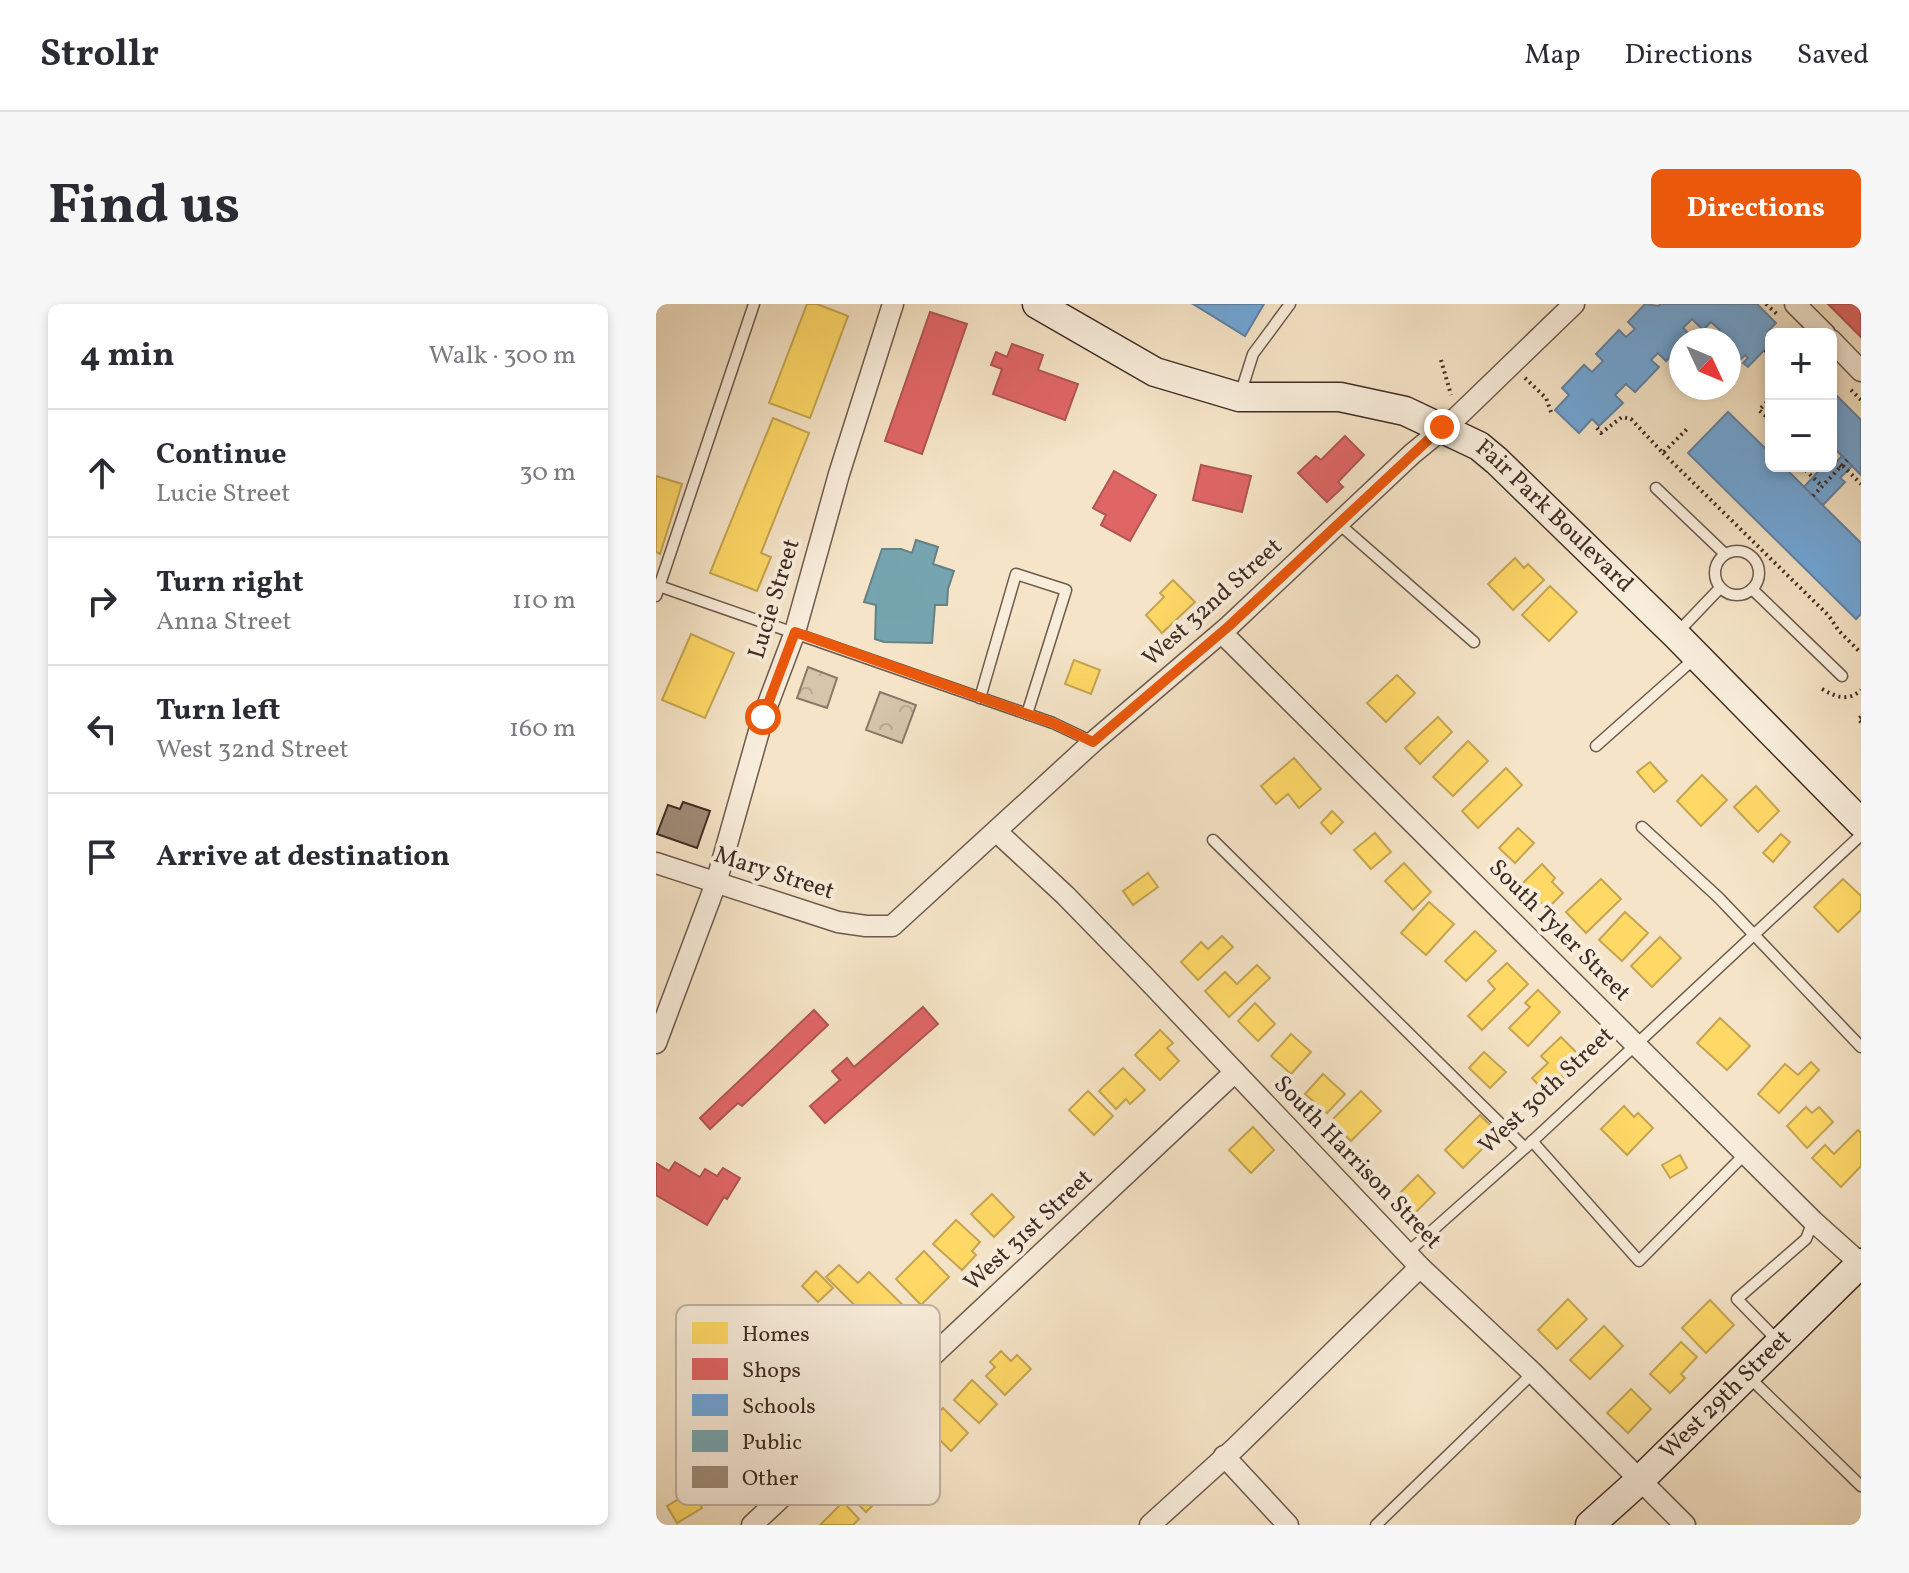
<!DOCTYPE html>
<meta charset="utf-8">
<style>
:root{--surface:#fff;--page:#f7f7f7;--text:#2b2b33;--muted:#7c7c81;--line:#e1e1e2;--accent:#ea580c}
body{margin:0;font-family:Vollkorn,serif;background:var(--page);color:var(--text)}
.controls{position:absolute;right:24px;top:24px;display:grid;overflow:hidden;border-radius:12px;box-shadow:0 4px 12px #0003}
.controls button{width:72px;height:72px;display:grid;place-items:center;padding:0;border:0;border-bottom:2px solid var(--line);background:var(--surface);color:var(--text);font:40px sans-serif}
.compass{position:absolute;left:1013px;top:24px;width:72px;height:72px;border-radius:50%;background:var(--surface);box-shadow:0 4px 12px #0003;rotate:134deg}
.stop{position:absolute;width:24px;height:24px;margin:-18px;border:6px solid #ea580c;border-radius:50%;background:#fff}
.stop.end{background:#ea580c;border-color:#fff;box-shadow:0 2px 8px #0008}
.list{margin:0;padding:0;list-style:none}
h2{display:flex;justify-content:space-between;align-items:center;height:104px;margin:0;padding:0 32px;font-size:34px}
h2 small{font-size:26px;font-weight:400;color:var(--muted)}
.list li{display:grid;grid-template-columns:52px 1fr auto;gap:24px;align-items:center;box-sizing:border-box;height:128px;padding:0 32px;border-top:2px solid var(--line)}
.list b{display:block;font-size:30px;white-space:nowrap}
.list p{margin:0;font-size:26px;white-space:nowrap;color:var(--muted)}
.list em{font-size:26px;font-style:normal;color:var(--muted)}
.icon{flex:none;width:44px;height:44px;fill:none;stroke:currentColor;stroke-width:2;stroke-linecap:round;stroke-linejoin:round}
.map{position:relative;flex:none;width:1205px;height:1221px;overflow:hidden;border-radius:12px}
header{display:flex;align-items:center;gap:48px;box-sizing:border-box;height:112px;padding:0 40px;background:var(--surface);border-bottom:2px solid var(--line)}
header strong{font-size:38px}
nav{display:flex;gap:44px;margin-inline-start:auto;font-size:28px}
.intro{display:flex;align-items:center;justify-content:space-between;box-sizing:border-box;height:192px;padding:0 48px}
h1{margin:0;font-size:56px}
.button{padding:20px 36px;border-radius:12px;background:var(--accent);color:#fff;font-size:28px;font-weight:700}
main{display:flex;gap:48px;padding:0 48px}
aside{flex:1;background:var(--surface);border-radius:12px;box-shadow:0 4px 12px #0003}
.map>svg:first-child{display:block}
.park{fill:url(#park-crowns);stroke:#8b7868;stroke-width:2}
.homes{fill:#ffd966;stroke:#c6a552;stroke-width:2}
.shops{fill:#e06666;stroke:#b05552;stroke-width:2}
.schools{fill:#6fa8dc;stroke:#6183a5;stroke-width:2}
.public{fill:#76a5af;stroke:#668185;stroke-width:2}
.building{fill:#9e8c79;stroke:#402c24;stroke-width:2}
.lines{fill:none;stroke-linecap:round;stroke-linejoin:round}
.lane-casing{stroke:#6d5a4d;stroke-width:13}
.street-casing{stroke:#6d5a4d;stroke-width:23}
.secondary-casing{stroke:#402c24;stroke-width:31}
.path{stroke:#402c24;stroke-width:4;stroke-dasharray:2 4;stroke-linecap:butt}
.lane{stroke:#f8eddb;stroke-width:10}
.street{stroke:#f8eddb;stroke-width:20}
.secondary{stroke:#f8eddb;stroke-width:28}
.route{stroke:#ea580c;stroke-width:10}
.labels{text-anchor:middle;dominant-baseline:central;stroke-width:8;stroke-linejoin:round;paint-order:stroke}
.street-label{font-size:24px;fill:#402c24;stroke:#f8eddb}
.key{fill:#f8eddb;stroke:#c1b3a4;stroke-width:2}
.key-label{font-size:22px;fill:#402c24}
</style>
<header>
<strong>Strollr</strong>
<nav><a>Map</a><a>Directions</a><a>Saved</a></nav>
</header>
<div class="intro"><h1>Find us</h1><a class="button">Directions</a></div>
<main>
<aside>
<h2>4 min<small>Walk · 300 m</small></h2>
<ul class="list">
<li><svg class="icon" aria-label="ahead" viewBox="0 0 24 24"><path d="M12 20V5M6 11l6-6 6 6"/></svg><div><b>Continue</b><p>Lucie Street</p></div><em>30 m</em></li>
<li><svg class="icon" aria-label="right" viewBox="0 0 24 24"><path d="M7 20v-9h11M14 6l5 5-5 5"/></svg><div><b>Turn right</b><p>Anna Street</p></div><em>110 m</em></li>
<li><svg class="icon" aria-label="left" viewBox="0 0 24 24"><path d="M17 20v-9H6M10 6l-5 5 5 5"/></svg><div><b>Turn left</b><p>West 32nd Street</p></div><em>160 m</em></li>
<li><svg class="icon" aria-label="arrive" viewBox="0 0 24 24"><path d="M6 21V4h12l-3 4 3 4H6"/></svg><div><b>Arrive at destination</b></div></li>
</ul>
</aside>
<div class="map">
<svg width="1205" height="1221" viewBox="0 0 1205 1221">
<defs>
<pattern id="park-crowns" width="20" height="18" patternUnits="userSpaceOnUse" patternTransform="scale(2)"><rect width="20" height="18" fill="#d6c5ab"/><path d="M2 6a3 3 0 1 1 6 0M12 15a3 3 0 1 1 6 0" fill="none" stroke="#b9a993"/></pattern>
</defs>
<rect width="100%" height="100%" fill="#f5e4c7"/>
<filter id="stains"><feTurbulence type="fractalNoise" baseFrequency=".0025" numOctaves="4"/><feColorMatrix values="0 0 0 0 .2 0 0 0 0 .09 0 0 0 0 .02 0 0 0 .5 -.17"/></filter>
<radialGradient id="worn" r=".72"><stop offset=".6" stop-color="#630" stop-opacity="0"/><stop offset="1" stop-color="#630" stop-opacity=".3"/></radialGradient>
<!-- park -->
<g class="park">
<path d="M152 363 181 374 171 404 141 394Z"/>
<path d="M224 388 260 401 246 439 210 426Z"/>
</g>
<!-- homes -->
<g class="homes">
<path d="M151 0H161L192 12 154 114 113 99Z"/>
<path d="M117 114 153 129 105 249 115 253 101 287 54 269Z"/>
<path d="M0 172 26 180 4 250 0 248Z"/>
<path d="M859 254 868 264 872 260 888 276 857 306 832 280Z"/>
<path d="M517 276 539 298 506 329 490 311 508 293 504 289Z"/>
<path d="M894 282 921 308 893 337 866 311Z"/>
<path d="M35 330 78 349 49 414 6 396Z"/>
<path d="M418 356 444 366 435 390 409 380Z"/>
<path d="M741 371 759 389 730 418 711 399Z"/>
<path d="M782 413 796 428 764 460 749 444Z"/>
<path d="M812 437 832 457 797 492 777 473Z"/>
<path d="M638 454 665 485 643 504 632 490 620 500 605 482Z"/>
<path d="M994 458 1011 477 998 488 981 468Z"/>
<path d="M850 464 866 481 822 524 806 507Z"/>
<path d="M1046 471 1071 496 1045 522 1021 497Z"/>
<path d="M1100 482 1123 507 1102 528 1078 503Z"/>
<path d="M676 507 687 518 675 530 665 519Z"/>
<path d="M862 524 878 539 859 559 843 544Z"/>
<path d="M719 529 735 548 715 565 698 546Z"/>
<path d="M1125 530 1134 538 1117 558 1107 549Z"/>
<path d="M748 559 775 588 757 606 729 577Z"/>
<path d="M886 560 899 574 896 578 907 589 891 605 866 580Z"/>
<path d="M492 569 502 583 477 601 467 587Z"/>
<path d="M945 575 965 595 930 629 910 608Z"/>
<path d="M1187 575 1205 592V606L1182 628 1158 603Z"/>
<path d="M773 598 798 620 770 651 745 629Z"/>
<path d="M969 608 992 629 966 657 943 636Z"/>
<path d="M819 627 840 647 810 677 789 657Z"/>
<path d="M566 632 577 643 542 676 525 658 545 638 552 645Z"/>
<path d="M1004 633 1025 654 996 683 975 662Z"/>
<path d="M851 659 872 680 826 726 812 712 839 685 832 677Z"/>
<path d="M601 661 614 674 573 713 549 687 569 668 581 680Z"/>
<path d="M882 686 904 708 872 742 853 724 874 703 869 699Z"/>
<path d="M599 699 619 720 602 737 582 717Z"/>
<path d="M1064 714 1094 742 1071 766 1041 739Z"/>
<path d="M504 726 517 739 511 744 523 757 504 776 479 751Z"/>
<path d="M635 730 655 748 635 770 615 752Z"/>
<path d="M905 733 928 756 909 776 905 772 889 788 876 774 892 759 885 752Z"/>
<path d="M828 748 850 768 834 784 813 764Z"/>
<path d="M1155 758 1163 766 1123 809 1102 790 1129 760 1142 771Z"/>
<path d="M467 764 489 786 474 800 470 795 460 805 443 787Z"/>
<path d="M667 770 689 790 671 809 649 790Z"/>
<path d="M432 787 457 812 438 831 413 806Z"/>
<path d="M705 787 725 807 695 837 675 817Z"/>
<path d="M968 802 978 813 982 809 997 824 971 851 945 825Z"/>
<path d="M1150 803 1156 809 1163 803 1177 818 1151 844 1131 822Z"/>
<path d="M824 811 842 829 807 864 789 846Z"/>
<path d="M597 823 618 846 595 869 573 846Z"/>
<path d="M1202 826 1205 829V862L1185 883 1156 854 1169 841 1178 850Z"/>
<path d="M1024 851 1031 864 1014 874 1006 861Z"/>
<path d="M762 871 779 889 754 914 737 896Z"/>
<path d="M336 890 358 913 338 933 315 910Z"/>
<path d="M300 916 324 938 316 947 320 951 306 966 277 940Z"/>
<path d="M268 947 293 973 265 1001 240 975Z"/>
<path d="M183 961 202 979 213 968 258 1012 244 1026 240 1021 230 1032 170 973Z"/>
<path d="M160 967 177 984 162 998 146 982Z"/>
<path d="M912 995 931 1015 901 1045 882 1026Z"/>
<path d="M1054 996 1078 1021 1050 1049 1026 1024Z"/>
<path d="M948 1022 967 1042 934 1075 914 1056Z"/>
<path d="M1025 1038 1041 1053 1025 1070 1029 1074 1014 1089 994 1070Z"/>
<path d="M345 1047 355 1057 361 1051 375 1065 349 1091 330 1072 339 1063 334 1058Z"/>
<path d="M316 1076 341 1100 323 1119 298 1096Z"/>
<path d="M975 1085 995 1105 972 1129 951 1109Z"/>
<path d="M287 1104 312 1129 295 1147 269 1121Z"/>
<path d="M217 1169 233 1185 210 1208 194 1192Z"/>
<path d="M36 1187 46 1204 21 1219 11 1202Z"/>
<path d="M187 1198 203 1215 197 1221H164Z"/>
</g>
<!-- shops -->
<g class="shops">
<path d="M1172 0H1205V33Z"/>
<path d="M274 8 311 20 266 150 229 137Z"/>
<path d="M356 40 387 51 382 66 422 80 409 116 337 90 346 65 335 61 340 48 351 53Z"/>
<path d="M689 132 708 151 682 178 687 183 671 198 642 169 660 152 665 156Z"/>
<path d="M545 161 595 172 586 208 537 196Z"/>
<path d="M458 167 500 191 474 237 445 221 450 211 437 204Z"/>
<path d="M267 703 282 720 169 819 154 802 184 776 176 767 191 754 198 763Z"/>
<path d="M158 706 172 721 86 802 82 799 54 825 44 814Z"/>
<path d="M19 858 44 873 49 865 61 872 67 864 84 874 71 895 68 893 51 921 0 891V859L13 867Z"/>
</g>
<!-- schools -->
<g class="schools">
<path d="M537 0H608L589 32Z"/>
<path d="M989 0 1002 2 1005 0H1101L1120 19 1112 27 1115 30V39L1092 63 1087 59 1092 54 1089 51 1081 59 1073 51V36L1056 34 1064 26 1055 18 1047 26 1036 15 1027 24 1035 32 1031 36H1025V42L1010 57 1002 49 995 56 1003 63 979 88 970 80 959 91 967 99 943 122 936 115 923 129 899 106 913 91 906 84 928 61 936 68 947 57 940 50 963 26 970 33 979 25 972 18Z"/>
<path d="M1175 86 1205 116V171L1175 141Z"/>
<path d="M1072 108 1115 150V162H1127L1205 239V310L1200 315 1032 149Z"/>
<path d="M1186 152 1196 162 1184 174 1189 178 1167 201 1148 183 1167 162 1175 164Z"/>
</g>
<!-- public -->
<path class="public" d="M260 236 282 243 277 260 298 267 292 285 291 301H279L276 339 228 338 219 335 220 301 208 298 226 245H245L256 249Z"/>
<!-- building -->
<path class="building" d="M27 498 54 507 41 544 1 530 12 501 24 505Z"/>
<g class="lines">
<!-- lane casing -->
<g class="lane-casing">
<g id="lane">
<path d="M584 91 597 50 634 0"/>
<path d="M1000 184 1069 250"/>
<path d="M682 219 818 338"/>
<circle cx="1081" cy="269" r="22"/>
<path d="M3 282 397 419 437 438"/>
<path d="M1096 285 1186 372"/>
<path d="M0 292 98 0"/>
<path d="M1021 329 1064 284"/>
<path d="M324 394 360 270 410 286 371 410"/>
<path d="M940 442 1039 354"/>
<path d="M986 523 1063 594 1205 743"/>
<path d="M557 536 869 844"/>
<path d="M876 837 983 957 1090 849"/>
<path d="M751 949 869 844 1205 531"/>
<path d="M1122 1037 1081 995 1150 935 1157 917"/>
<path d="M1094 1070 1097 1077 1205 1182"/>
<path d="M720 1221 877 1069"/>
</g>
</g>
<!-- street casing -->
<g class="street-casing">
<g id="street">
<path d="M1139 0 1169 30"/>
<path d="M1175 36 1205 67"/>
<path d="M566 329 1157 917 1205 960"/>
<path d="M341 528 409 591 487 671 764 963 877 1069 1029 1221"/>
<path d="M0 559 182 618 210 622H236L437 438 573 322 756 150 800 114 918 0"/>
<path d="M0 739 60 579 107 413 139 328 183 170 237 0"/>
<path d="M568 1152 632 1221"/>
<path d="M96 1221 579 768"/>
<path d="M494 1221 579 1144 764 963"/>
</g>
</g>
<!-- secondary casing -->
<g class="secondary-casing">
<g id="secondary">
<path id="s1" d="M381 0 499 68 583 93H684L749 107 823 142 841 157 1019 330 1205 519"/>
<path id="s2" d="M934 1221 983 1177 1205 959"/>
</g>
</g>
<!-- path -->
<g class="path">
<path d="M1110 0 1122 11"/>
<path d="M1109 46 1115 52"/>
<path d="M785 56 795 91"/>
<path d="M869 74 890 94 895 108"/>
<path d="M1195 86 1205 96"/>
<path d="M1115 94 1103 106 1115 117"/>
<path d="M941 124 945 129 966 113 975 115 1007 149 1033 123"/>
<path d="M1007 149 1173 312 1183 327 1205 349"/>
<path d="M1175 153 1185 163"/>
<path d="M1145 162 1166 182"/>
<path d="M1187 162 1205 180"/>
<path d="M1157 192 1191 156"/>
<path d="M1166 385C1180 393 1192 398 1205 386"/>
<path d="M1205 413 1202 415 1205 418"/>
</g>
<!-- lane -->
<use href="#lane" class="lane"/>
<!-- street -->
<use href="#street" class="street"/>
<!-- secondary -->
<use href="#secondary" class="secondary"/>
</g>
<g class="lines">
<!-- route -->
<path class="route" d="M107 413 139 328 397 419 437 438 573 322 786 123"/>
</g>
<g class="labels">
<!-- street labels -->
<g class="street-label">
<text stroke="none"><textPath href="#s1" startOffset="576">Fair Park Boulevard</textPath></text>
<text transform="translate(119 295) rotate(-73)">Lucie Street</text>
<text transform="translate(557 299) rotate(-42)">West 32nd Street</text>
<text transform="translate(118 570) rotate(18)">Mary Street</text>
<text transform="translate(903 627) rotate(45)">South Tyler Street</text>
<text transform="translate(891 787) rotate(-43)">West 30th Street</text>
<text transform="translate(701 859) rotate(46)">South Harrison Street</text>
<text transform="translate(373 927) rotate(-43)">West 31st Street</text>
<text stroke="none"><textPath href="#s2" startOffset="188">West 29th Street</textPath></text>
</g>
</g>
<!-- legend -->
<rect x="20" y="1001" width="264" height="200" rx="12" class="key"/>
<rect x="36" y="1018" width="36" height="22" fill="#ffd966"/>
<rect x="36" y="1054" width="36" height="22" fill="#e06666"/>
<rect x="36" y="1090" width="36" height="22" fill="#6fa8dc"/>
<rect x="36" y="1126" width="36" height="22" fill="#76a5af"/>
<rect x="36" y="1162" width="36" height="22" fill="#9e8c79"/>
<g class="key-label">
<text x="86" y="1037">Homes</text>
<text x="86" y="1073">Shops</text>
<text x="86" y="1109">Schools</text>
<text x="86" y="1145">Public</text>
<text x="86" y="1181">Other</text>
</g>
<rect width="100%" height="100%" filter="url(#stains)"/>
<rect width="100%" height="100%" fill="url(#worn)"/>
</svg>
<div class="controls">
<button>+</button>
<button>−</button>
</div>
<svg class="compass" viewBox="-18 -18 36 36"><path d="M0-13l5 13h-10z" fill="#e53935"/><path d="M0 13l5-13h-10z" fill="#7c7c81"/></svg>
<div class="stop" style="left:107px;top:413px"></div>
<div class="stop end" style="left:786px;top:123px"></div>
</div>
</main>
